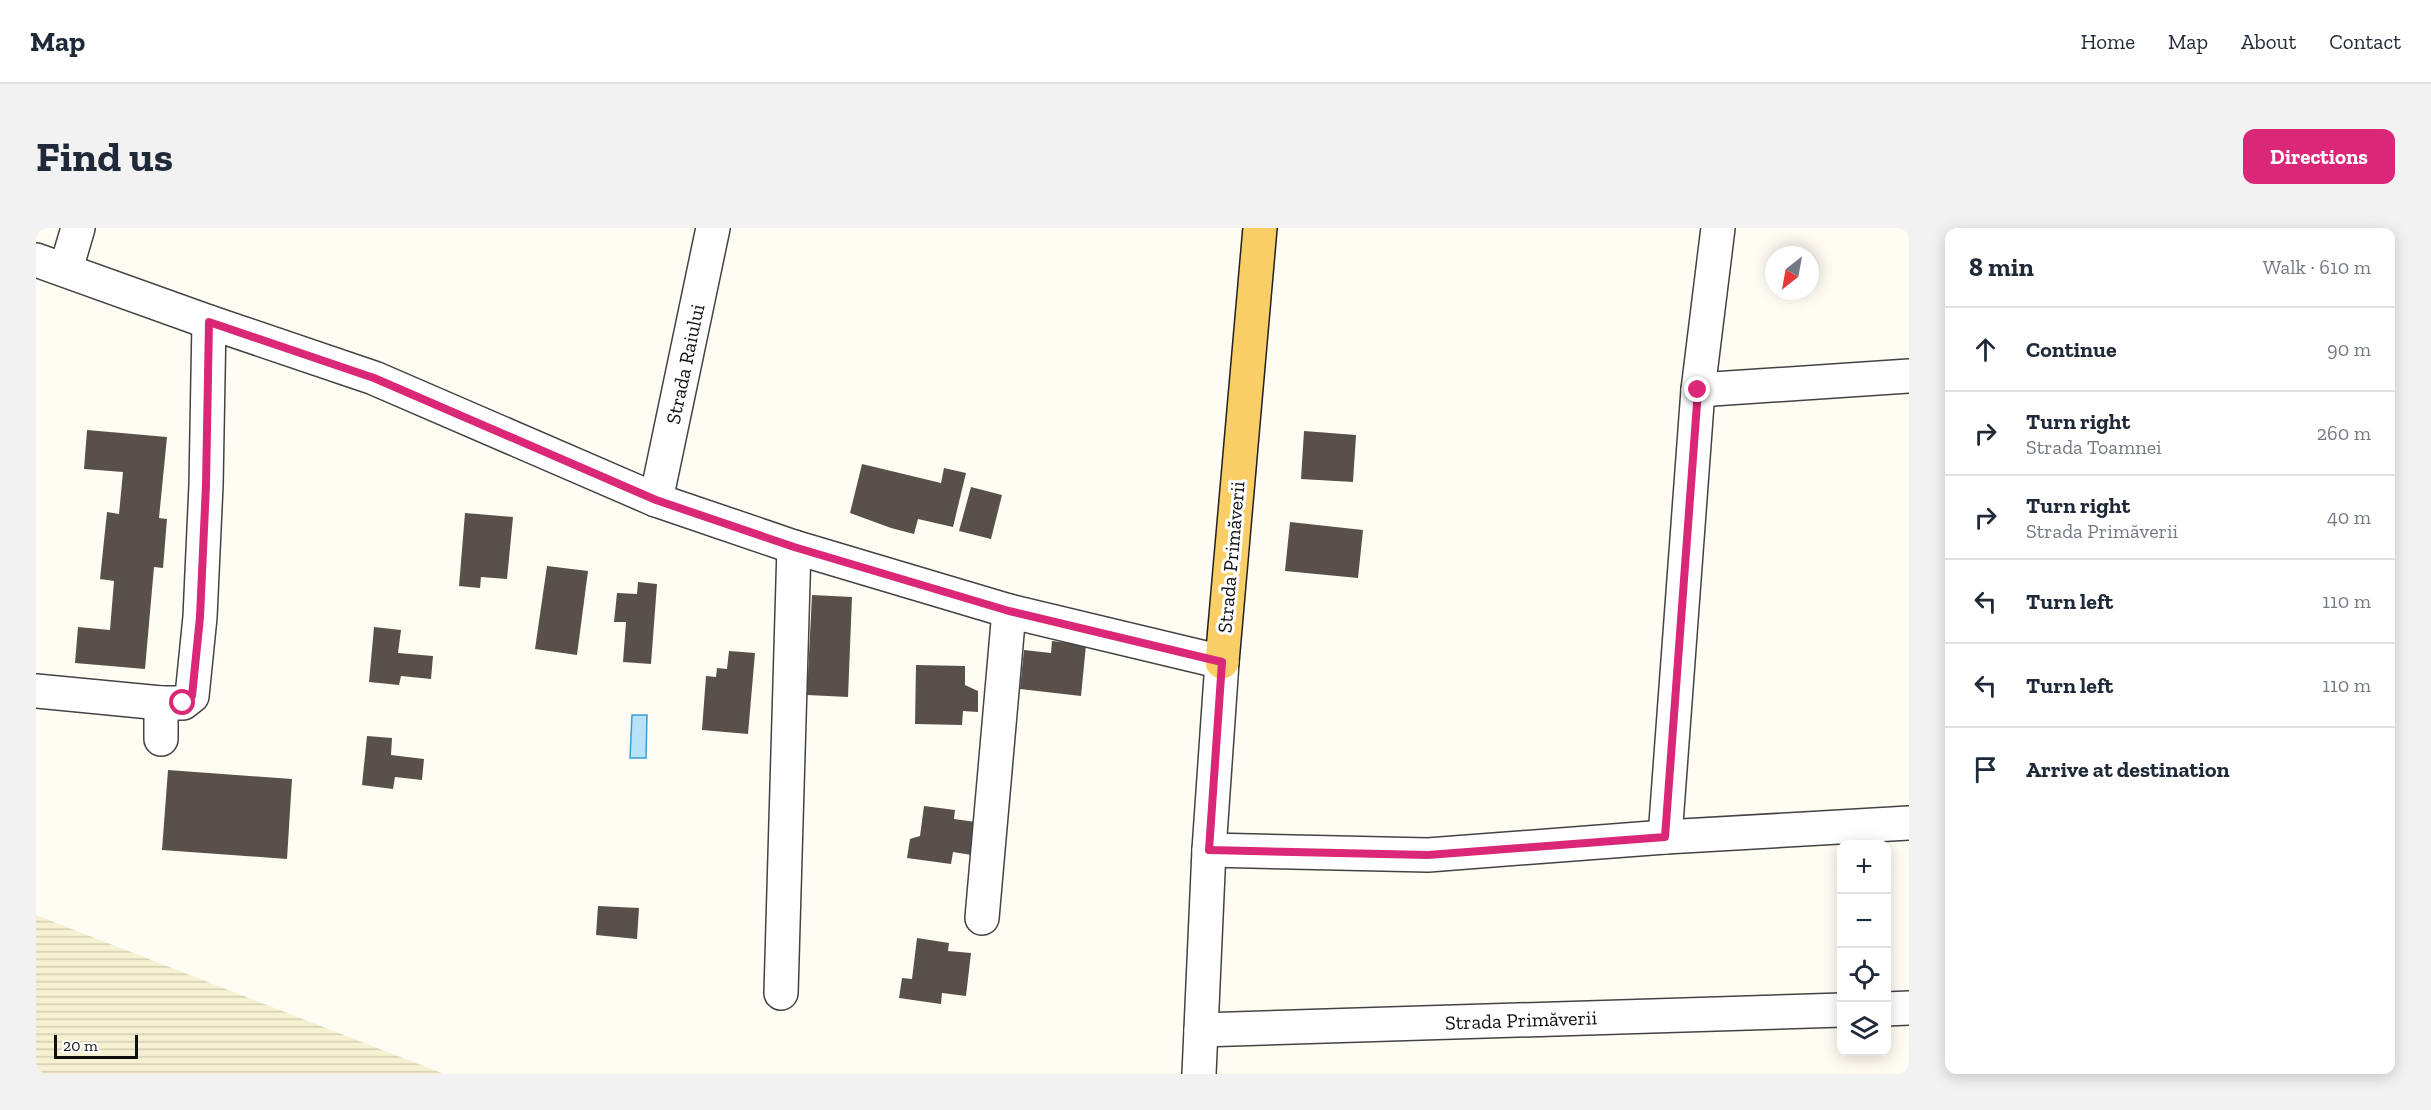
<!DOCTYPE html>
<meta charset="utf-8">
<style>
:root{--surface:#fff;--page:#f2f2f3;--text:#1f2937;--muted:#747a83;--line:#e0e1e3;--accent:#db2777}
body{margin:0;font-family:"Zilla Slab",serif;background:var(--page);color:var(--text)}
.controls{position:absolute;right:18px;bottom:18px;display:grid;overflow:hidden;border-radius:12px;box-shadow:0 3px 15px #0003}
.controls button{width:54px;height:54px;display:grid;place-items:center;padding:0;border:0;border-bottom:2px solid var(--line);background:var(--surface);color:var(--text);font:30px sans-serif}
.compass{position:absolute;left:1729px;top:18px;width:54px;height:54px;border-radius:50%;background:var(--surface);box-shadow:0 3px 15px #0003;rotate:211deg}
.scale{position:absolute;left:18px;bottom:15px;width:84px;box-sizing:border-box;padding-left:6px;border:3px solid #101010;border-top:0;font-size:16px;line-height:21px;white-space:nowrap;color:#101010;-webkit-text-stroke:4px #fff;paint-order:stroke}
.stop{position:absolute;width:18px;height:18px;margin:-14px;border:4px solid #db2777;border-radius:50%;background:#fff}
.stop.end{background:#db2777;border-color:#fff;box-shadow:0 2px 6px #0008}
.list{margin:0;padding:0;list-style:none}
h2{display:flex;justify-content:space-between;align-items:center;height:78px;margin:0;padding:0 24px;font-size:26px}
h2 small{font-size:20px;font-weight:400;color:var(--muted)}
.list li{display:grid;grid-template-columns:39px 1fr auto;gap:18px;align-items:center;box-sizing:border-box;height:84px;padding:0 24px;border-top:2px solid var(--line)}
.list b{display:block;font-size:22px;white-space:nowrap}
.list p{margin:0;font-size:20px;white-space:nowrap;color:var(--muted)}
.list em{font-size:20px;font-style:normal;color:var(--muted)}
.icon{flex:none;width:33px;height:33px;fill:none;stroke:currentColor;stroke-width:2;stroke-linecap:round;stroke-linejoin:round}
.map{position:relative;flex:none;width:1873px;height:846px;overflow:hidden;border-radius:12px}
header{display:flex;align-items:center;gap:36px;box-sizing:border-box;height:84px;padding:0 30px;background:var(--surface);border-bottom:2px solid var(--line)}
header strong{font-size:28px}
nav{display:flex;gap:33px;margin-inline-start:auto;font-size:21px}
.intro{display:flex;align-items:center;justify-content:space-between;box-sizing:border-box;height:144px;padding:0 36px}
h1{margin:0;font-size:42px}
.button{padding:15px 27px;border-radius:12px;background:var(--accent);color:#fff;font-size:21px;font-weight:700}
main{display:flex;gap:36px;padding:0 36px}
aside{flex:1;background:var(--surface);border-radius:12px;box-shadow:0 3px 15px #0003}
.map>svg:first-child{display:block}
.farmland{fill:url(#farmland-rules)}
.water{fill:#b6e3f7;stroke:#3c9dd0;stroke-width:1.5}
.building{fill:#59504c}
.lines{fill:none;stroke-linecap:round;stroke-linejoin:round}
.minor-casing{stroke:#434343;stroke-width:36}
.major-casing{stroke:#212121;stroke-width:36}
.minor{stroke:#fff;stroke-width:33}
.major{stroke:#face67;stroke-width:33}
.route{stroke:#db2777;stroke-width:8}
.labels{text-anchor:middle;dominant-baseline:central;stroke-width:6;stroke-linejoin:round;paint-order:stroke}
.street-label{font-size:20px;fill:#101010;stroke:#fff}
</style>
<header>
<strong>Map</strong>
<nav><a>Home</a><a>Map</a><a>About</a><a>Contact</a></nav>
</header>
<div class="intro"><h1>Find us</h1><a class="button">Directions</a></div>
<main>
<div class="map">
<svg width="1873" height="846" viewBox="0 0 1873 846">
<defs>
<pattern id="farmland-rules" width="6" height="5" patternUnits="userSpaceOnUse" patternTransform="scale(1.5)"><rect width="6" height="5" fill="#f6f1d2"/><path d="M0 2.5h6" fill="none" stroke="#d2ceb3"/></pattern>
</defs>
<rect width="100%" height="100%" fill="#fffcf3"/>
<!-- farmland -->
<path class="farmland" d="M0 687 408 846H0Z"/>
<!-- water -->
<path class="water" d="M596 487H611L610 530H594Z"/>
<!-- building -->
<g class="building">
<path d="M51 202 131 209 123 290 131 291 127 340 118 339 109 441 39 435 42 399 74 402 78 353 64 351 71 284 83 286 87 244 48 241Z"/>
<path d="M1268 203 1320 207 1317 254 1265 251Z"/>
<path d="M826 236 905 255 908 240 930 245 917 299 882 291 878 306 855 300 814 285Z"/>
<path d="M935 259 966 267 955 311 923 303Z"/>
<path d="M429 285 477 289 471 351 445 349 444 360 423 358Z"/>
<path d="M1254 294 1327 302 1322 350 1249 343Z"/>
<path d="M511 338 552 343 541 427 499 421Z"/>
<path d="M602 354 621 356 615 436 587 434 590 394H578L581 365 601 366Z"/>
<path d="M776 367 816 369 812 469 771 467Z"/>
<path d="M338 399 365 402 362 425 397 428 395 451 365 448 363 457 333 454Z"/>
<path d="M1016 413 1050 417 1045 468 984 461 988 422 1015 425Z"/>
<path d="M693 423 719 425 712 506 666 502 670 448 680 449 681 440 691 441Z"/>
<path d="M880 437 929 438V457L942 463V484L927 483 926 497 879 496Z"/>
<path d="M331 508 356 510 355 527 388 531 386 552 359 549 357 561 326 557Z"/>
<path d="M132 542 256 551 251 631 126 622Z"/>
<path d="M888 578 919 582 918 591 947 595 942 628 917 624 915 636 871 630 874 611 884 608Z"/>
<path d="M562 678 603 680 601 711 560 707Z"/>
<path d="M881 710 913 715 912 723 935 725 930 768 906 765 905 776 863 770 866 750 876 751Z"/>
</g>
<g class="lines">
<!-- minor casing -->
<g class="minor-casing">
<g id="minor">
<path d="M0 32 173 94 338 150 620 272 758 319 973 383 1186 434 1173 622 1163 846"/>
<path d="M30 41 42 0"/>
<path d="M1662 162 1873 148"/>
<path d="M620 272 677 0"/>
<path d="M0 463 125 475H147L156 468 164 389 170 257 173 94"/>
<path d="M125 475V511"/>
<path d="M1629 609 1662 162 1682 0"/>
<path d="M1173 622 1392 627 1629 609 1873 595"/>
<path d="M946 690 973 383"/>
<path d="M745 765 758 319"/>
<path d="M1850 781 1873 780"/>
<path d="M1165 802 1806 782"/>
</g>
</g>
<!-- major casing -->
<g class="major-casing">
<path id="major" d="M1186 434 1224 0"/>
</g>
<!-- minor -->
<use href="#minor" class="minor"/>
<!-- major -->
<use href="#major" class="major"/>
</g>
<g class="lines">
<!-- route -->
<path class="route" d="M147 475 156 468 164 389 170 257 173 94 338 150 620 272 758 319 973 383 1186 434 1173 622 1392 627 1629 609 1662 162"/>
</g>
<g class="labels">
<!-- street labels -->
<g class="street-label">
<text transform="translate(649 136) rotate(-78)">Strada Raiului</text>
<text transform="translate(1195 329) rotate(-85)">Strada Primăverii</text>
<text transform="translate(1485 792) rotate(-2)">Strada Primăverii</text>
</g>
</g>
</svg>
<div class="controls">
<button>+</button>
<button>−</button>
<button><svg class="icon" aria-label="locate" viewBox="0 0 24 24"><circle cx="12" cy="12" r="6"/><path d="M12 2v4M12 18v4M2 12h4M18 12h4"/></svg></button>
<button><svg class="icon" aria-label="layers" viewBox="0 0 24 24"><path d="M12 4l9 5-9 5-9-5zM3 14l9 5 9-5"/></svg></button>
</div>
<svg class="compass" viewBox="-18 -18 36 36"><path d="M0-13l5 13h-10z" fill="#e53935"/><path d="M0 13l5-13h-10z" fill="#747a83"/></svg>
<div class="scale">20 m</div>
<div class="stop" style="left:147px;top:475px"></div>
<div class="stop end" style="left:1662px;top:162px"></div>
</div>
<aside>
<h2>8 min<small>Walk · 610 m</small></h2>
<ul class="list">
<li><svg class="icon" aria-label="ahead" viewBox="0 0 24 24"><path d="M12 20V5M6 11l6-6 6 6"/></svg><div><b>Continue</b></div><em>90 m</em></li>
<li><svg class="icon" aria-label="right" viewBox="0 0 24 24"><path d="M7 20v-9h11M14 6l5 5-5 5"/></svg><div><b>Turn right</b><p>Strada Toamnei</p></div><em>260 m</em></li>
<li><svg class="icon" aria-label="right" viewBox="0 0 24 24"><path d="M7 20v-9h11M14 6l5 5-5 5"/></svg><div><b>Turn right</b><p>Strada Primăverii</p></div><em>40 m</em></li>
<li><svg class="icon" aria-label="left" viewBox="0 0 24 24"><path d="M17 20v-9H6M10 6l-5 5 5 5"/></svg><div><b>Turn left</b></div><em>110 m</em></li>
<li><svg class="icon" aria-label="left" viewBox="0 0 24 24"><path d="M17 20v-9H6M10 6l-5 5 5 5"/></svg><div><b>Turn left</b></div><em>110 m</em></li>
<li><svg class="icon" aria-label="arrive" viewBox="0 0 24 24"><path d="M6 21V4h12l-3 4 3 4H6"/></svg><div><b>Arrive at destination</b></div></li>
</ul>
</aside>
</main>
